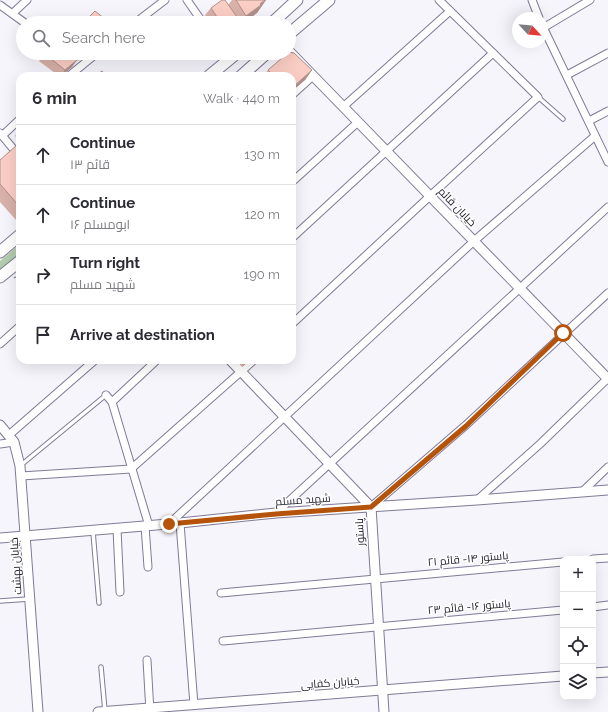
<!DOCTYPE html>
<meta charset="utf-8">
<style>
:root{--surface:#fff;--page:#f7f7f7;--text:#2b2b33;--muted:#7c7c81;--line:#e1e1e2}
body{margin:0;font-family:Raleway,Cairo,sans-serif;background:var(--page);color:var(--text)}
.controls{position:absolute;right:12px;bottom:12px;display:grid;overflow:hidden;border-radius:8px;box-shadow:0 4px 16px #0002}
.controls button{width:36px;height:36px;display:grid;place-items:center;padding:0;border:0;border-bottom:1px solid var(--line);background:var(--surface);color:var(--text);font:20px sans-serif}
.compass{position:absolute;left:512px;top:12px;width:36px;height:36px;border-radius:50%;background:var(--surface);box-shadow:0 4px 16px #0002;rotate:116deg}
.stop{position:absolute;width:12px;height:12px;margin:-9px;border:3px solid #b45309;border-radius:50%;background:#fff}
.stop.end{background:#b45309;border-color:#fff;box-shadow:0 1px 4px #0008}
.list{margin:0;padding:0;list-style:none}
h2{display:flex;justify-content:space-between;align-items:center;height:52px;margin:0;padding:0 16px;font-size:17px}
h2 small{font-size:13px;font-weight:400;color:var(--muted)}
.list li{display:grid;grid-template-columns:26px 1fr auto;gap:12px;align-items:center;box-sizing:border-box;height:60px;padding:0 16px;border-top:1px solid var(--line)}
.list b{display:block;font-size:15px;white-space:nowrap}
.list p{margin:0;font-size:13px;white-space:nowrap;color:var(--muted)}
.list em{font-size:13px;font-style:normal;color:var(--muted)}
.icon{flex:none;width:22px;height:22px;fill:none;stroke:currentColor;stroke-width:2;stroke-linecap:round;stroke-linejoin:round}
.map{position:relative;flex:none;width:608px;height:712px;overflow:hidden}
.search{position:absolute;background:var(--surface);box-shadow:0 4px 16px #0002;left:16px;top:16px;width:280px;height:44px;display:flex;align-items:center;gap:10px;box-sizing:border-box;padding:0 14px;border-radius:22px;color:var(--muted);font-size:15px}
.panel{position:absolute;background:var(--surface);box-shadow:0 4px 16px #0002;left:16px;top:72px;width:280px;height:292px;border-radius:12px}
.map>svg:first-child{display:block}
.green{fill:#b2ccac}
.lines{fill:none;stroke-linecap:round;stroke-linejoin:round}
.street-tunnel{stroke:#cccbd2;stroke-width:7;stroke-dasharray:7 3.5;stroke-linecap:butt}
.lane-casing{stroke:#807a97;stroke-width:5.5}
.street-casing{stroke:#807a97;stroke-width:9}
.secondary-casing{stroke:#807a97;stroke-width:11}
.primary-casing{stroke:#807a97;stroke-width:13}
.path{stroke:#88878f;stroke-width:1.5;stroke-dasharray:2 2;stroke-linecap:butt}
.lane{stroke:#fff;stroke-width:3.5}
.street{stroke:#fff;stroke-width:7}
.secondary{stroke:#fff;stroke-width:9}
.primary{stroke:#fff;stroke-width:11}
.wall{fill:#d8b1a9}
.shaded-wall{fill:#b0908a}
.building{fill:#fbcec5;stroke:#b0908a}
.route{stroke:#b45309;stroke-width:5}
.labels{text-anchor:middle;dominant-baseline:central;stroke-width:3;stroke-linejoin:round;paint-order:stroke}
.street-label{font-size:11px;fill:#23212c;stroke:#fff}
</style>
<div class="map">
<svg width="608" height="712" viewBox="0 0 608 712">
<rect width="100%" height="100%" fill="#f6f5fb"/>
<!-- green -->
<path class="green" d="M20 244V254L0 270V261Z"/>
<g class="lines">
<!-- street-tunnel -->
<path class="street-tunnel" d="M250 53 262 68"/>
<!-- lane casing -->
<g class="lane-casing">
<g id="lane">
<path d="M538 97 563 119"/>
<path d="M21 465 106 395"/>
<path d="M93 532 99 603"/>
<path d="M0 601 29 599"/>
<path d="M101 667 105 711"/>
</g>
</g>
<!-- street casing -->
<g class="street-casing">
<g id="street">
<path d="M187 0 203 23"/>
<path d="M532 0 539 18"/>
<path d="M0 5 25 23"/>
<path d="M13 13 27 0"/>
<path d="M135 23 165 0"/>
<path d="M542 25 608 162"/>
<path d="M543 28 590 0"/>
<path d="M224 53 229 60"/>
<path d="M567 75 608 53"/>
<path d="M69 76 97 53"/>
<path d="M292 95 313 76"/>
<path d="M343 107 450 11"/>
<path d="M589 121 608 111"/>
<path d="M0 133 20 157"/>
<path d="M3 135 20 119"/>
<path d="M292 182 358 122"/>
<path d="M292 238 493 53"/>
<path d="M292 324 430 196 538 97 439 0"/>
<path d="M0 344 20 326"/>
<path d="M106 395 112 402 149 526"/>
<path d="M112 402 157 360"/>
<path d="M9 435 95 360"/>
<path d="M0 444 14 442"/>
<path d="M21 476 131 469 254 360"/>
<path d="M582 492 608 467"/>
<path d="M477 500 540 444 608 378"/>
<path d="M371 507 466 425 608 293"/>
<path d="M276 513 608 207"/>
<path d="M180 523 194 705"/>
<path d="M169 524 474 241 595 136"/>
<path d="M145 526 148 567"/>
<path d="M117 529 120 592"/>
<path d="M593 559 608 558"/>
<path d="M221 593 563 562"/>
<path d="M593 607 608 605"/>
<path d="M223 641 563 610"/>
<path d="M147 660 150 712"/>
</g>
</g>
<!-- secondary casing -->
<g class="secondary-casing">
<g id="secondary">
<path d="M289 51 608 379"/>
<path d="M230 360 371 507 384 712"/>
<path d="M0 425 14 442 20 466 38 712"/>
<path d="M0 538 180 523 276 513 477 500 608 490"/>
<path d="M593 673 608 672"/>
<path d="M98 712 563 676"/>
</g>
</g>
<!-- primary casing -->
<g class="primary-casing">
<g id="primary">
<path d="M272 23 297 0"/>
<path d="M289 34 329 0"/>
<path d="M209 76 237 53"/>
<path d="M241 76 267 53"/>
<path d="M0 252 20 235"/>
<path d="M0 277 20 261"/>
</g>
</g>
<!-- path -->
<g class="path">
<path d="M255 23 261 18 264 22"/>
<path d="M14 278 20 274"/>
</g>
<!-- lane -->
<use href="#lane" class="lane"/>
<!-- street -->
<use href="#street" class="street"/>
<!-- secondary -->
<use href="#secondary" class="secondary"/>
<!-- primary -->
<use href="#primary" class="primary"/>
</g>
<!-- wall -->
<g class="wall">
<path d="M232 0H266L257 13 254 15 251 20 246 23H211L205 15 211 8 228 5Z"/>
<path d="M289 52 294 53 312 70 305 80 292 91V76H264L268 70Z"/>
<path d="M45 53H89L78 61 77 60 72 67 61 76H59L39 61Z"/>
<path d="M20 128V142L15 136Z"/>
<path d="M20 149V216L16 220 0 202V160Z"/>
<path d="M236 360H250L242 367Z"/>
</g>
<!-- shaded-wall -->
<g class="shaded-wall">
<path d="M265 0H266L257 13 254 15 251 20 246 23H241L246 16Z"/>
<path d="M85 53H89L78 61 84 54Z"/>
<path d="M77 60 72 67 61 76 65 70Z"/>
<path d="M312 70 305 80 292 91V88Z"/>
<path d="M20 214V216L16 220Z"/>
<path d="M247 360H250L242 367Z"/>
</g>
<!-- building -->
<g class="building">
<path d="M222 0H225L241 23H221L211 8Z"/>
<path d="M236 0H265L260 4 261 5 246 16Z"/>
<path d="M95 11 110 23H83Z"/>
<path d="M289 52 294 53 312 70 292 88V76H274L268 70Z"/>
<path d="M45 53H68L77 60 65 70 45 54Z"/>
<path d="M102 71 106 76H95Z"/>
<path d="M17 145 20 149V207L0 184V160Z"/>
</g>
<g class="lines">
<!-- route -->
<path class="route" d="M169 524 276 514 371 507 466 426 563 333"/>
</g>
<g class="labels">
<!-- street labels -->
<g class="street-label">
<text transform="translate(457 207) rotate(46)">خیابان قائم</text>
<text transform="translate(303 500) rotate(-4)">شهید مسلم</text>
<text transform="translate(360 532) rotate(-93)">پاستور</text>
<text transform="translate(468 559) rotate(-5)">پاستور ۱۴- قائم ۲۱</text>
<text transform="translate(16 566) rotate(-94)">خیابان بهشت</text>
<text transform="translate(469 607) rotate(-5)">پاستور ۱۶- قائم ۲۳</text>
<text transform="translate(330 683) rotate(-4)">خیابان کفایی</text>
</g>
</g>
</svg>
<div class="controls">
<button>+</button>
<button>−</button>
<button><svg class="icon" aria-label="locate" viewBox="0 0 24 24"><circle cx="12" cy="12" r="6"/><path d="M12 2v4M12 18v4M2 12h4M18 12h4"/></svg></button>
<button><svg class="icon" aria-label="layers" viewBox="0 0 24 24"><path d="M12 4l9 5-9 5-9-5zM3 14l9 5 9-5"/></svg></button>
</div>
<svg class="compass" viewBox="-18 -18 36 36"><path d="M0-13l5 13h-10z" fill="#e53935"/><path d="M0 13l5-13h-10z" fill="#7c7c81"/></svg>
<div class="stop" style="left:563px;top:333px"></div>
<div class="stop end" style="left:169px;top:524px"></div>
<div class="search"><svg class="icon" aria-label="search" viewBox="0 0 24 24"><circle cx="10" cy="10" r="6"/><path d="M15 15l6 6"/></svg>Search here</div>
<section class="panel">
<h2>6 min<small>Walk · 440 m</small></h2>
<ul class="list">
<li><svg class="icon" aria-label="ahead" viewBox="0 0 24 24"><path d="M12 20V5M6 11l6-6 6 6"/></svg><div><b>Continue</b><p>قائم ۱۳</p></div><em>130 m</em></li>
<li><svg class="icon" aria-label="ahead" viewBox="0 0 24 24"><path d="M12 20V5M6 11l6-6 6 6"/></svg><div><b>Continue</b><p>ابومسلم ۱۶</p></div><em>120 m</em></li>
<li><svg class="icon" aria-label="right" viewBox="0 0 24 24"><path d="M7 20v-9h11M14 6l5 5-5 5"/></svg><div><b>Turn right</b><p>شهید مسلم</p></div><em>190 m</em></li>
<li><svg class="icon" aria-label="arrive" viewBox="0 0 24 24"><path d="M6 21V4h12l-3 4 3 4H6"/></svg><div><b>Arrive at destination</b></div></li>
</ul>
</section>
</div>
